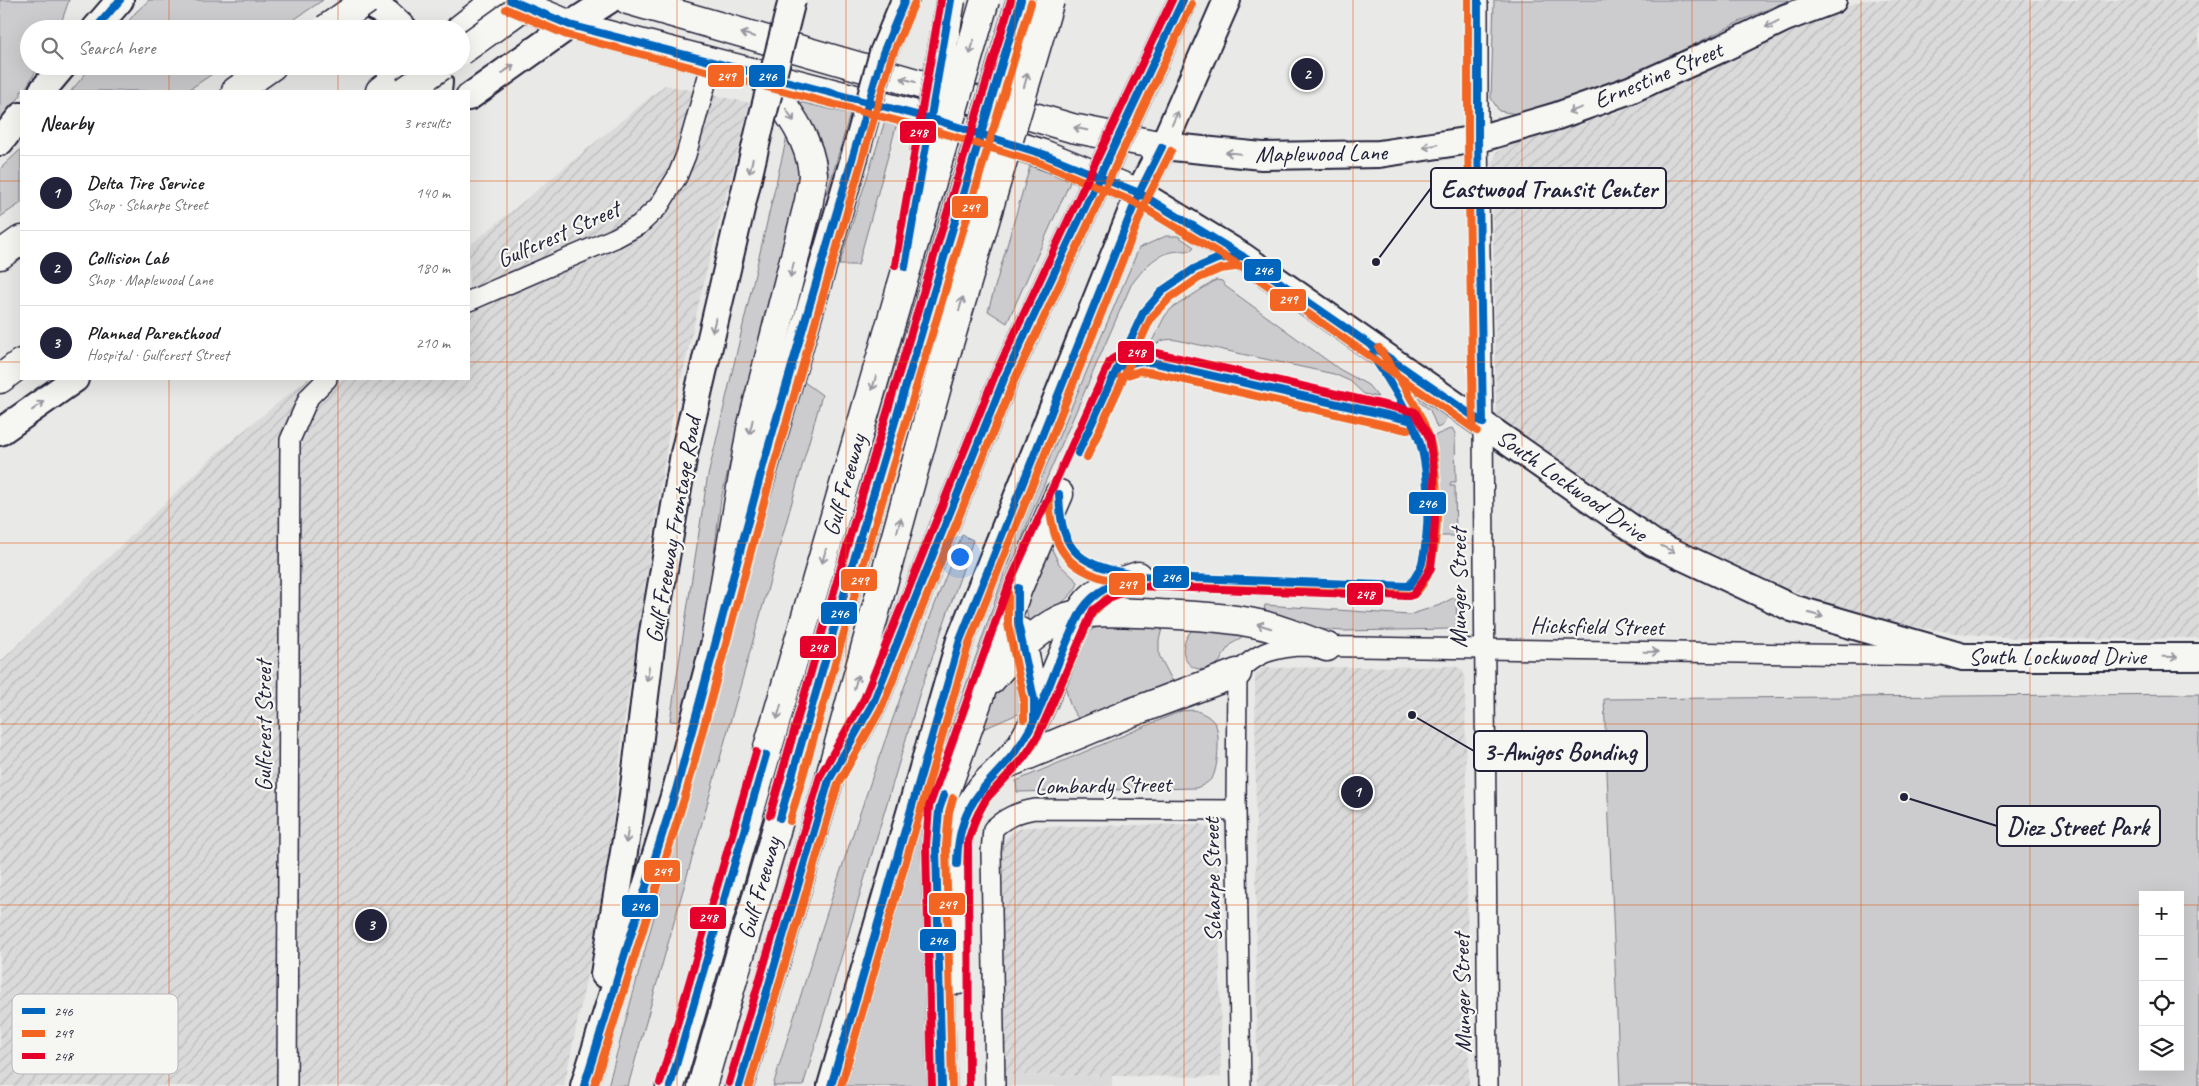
<!DOCTYPE html>
<meta charset="utf-8">
<style>
:root{--surface:#fff;--page:#f2f2f2;--text:#202124;--muted:#757577;--line:#e0e0e0;--accent:#22223b}
body{margin:0;font-family:Caveat,sans-serif;background:var(--page);color:var(--text)}
.controls{position:absolute;right:15px;bottom:15px;display:grid;overflow:hidden;border-radius:0px;box-shadow:0 5px 20px #0002}
.controls button{width:45px;height:45px;display:grid;place-items:center;padding:0;border:0;border-bottom:1px solid var(--line);background:var(--surface);color:var(--text);font:25px sans-serif}
.you{position:absolute;left:959px;top:556px;width:18px;height:18px;margin:-12px;border:4px solid #fff;border-radius:50%;background:#1a73e8;box-shadow:0 0 0 8px #1a73e833}
.badge{display:grid;place-items:center;width:32px;height:32px;border-radius:50%;background:var(--accent);color:#fff;font-size:16px;font-weight:700}
.pin{position:absolute;translate:-50% -50%;border:2px solid #fff;box-shadow:0 1px 5px #0006}
.list{margin:0;padding:0;list-style:none}
h2{display:flex;justify-content:space-between;align-items:center;height:65px;margin:0;padding:0 20px;font-size:21px}
h2 small{font-size:16px;font-weight:400;color:var(--muted)}
.list li{display:grid;grid-template-columns:32px 1fr auto;gap:15px;align-items:center;box-sizing:border-box;height:75px;padding:0 20px;border-top:1px solid var(--line)}
.list b{display:block;font-size:19px;white-space:nowrap}
.list p{margin:0;font-size:16px;white-space:nowrap;color:var(--muted)}
.list em{font-size:16px;font-style:normal;color:var(--muted)}
.icon{flex:none;width:28px;height:28px;fill:none;stroke:currentColor;stroke-width:2;stroke-linecap:round;stroke-linejoin:round}
.map{position:relative;flex:none;width:2199px;height:1086px;overflow:hidden}
.search{position:absolute;background:var(--surface);box-shadow:0 5px 20px #0002;left:20px;top:20px;width:450px;height:55px;display:flex;align-items:center;gap:12px;box-sizing:border-box;padding:0 18px;border-radius:28px;color:var(--muted);font-size:19px}
.panel{position:absolute;background:var(--surface);box-shadow:0 5px 20px #0002;left:20px;top:90px;width:450px;height:290px;border-radius:0px}
.map>svg:first-child{display:block}
.built{fill:#dadada}
.industrial{fill:url(#industrial-furrows)}
.green{fill:#ccccce;stroke:#777784;fill-rule:evenodd}
.lines{fill:none;stroke-linecap:round;stroke-linejoin:round}
.minor-casing{stroke:#22223b;stroke-width:22}
.secondary-casing{stroke:#22223b;stroke-width:30}
.primary-casing{stroke:#22223b;stroke-width:31}
.motorway-casing{stroke:#22223b;stroke-width:31}
.minor{stroke:#f6f6f2;stroke-width:19}
.secondary{stroke:#f6f6f2;stroke-width:26}
.primary{stroke:#f6f6f2;stroke-width:28}
.motorway{stroke:#f6f6f2;stroke-width:28}
.secondary-bridge-casing{stroke:#22223b;stroke-width:30;stroke-linecap:butt}
.motorway-bridge-casing{stroke:#22223b;stroke-width:31;stroke-linecap:butt}
.secondary-bridge{stroke:#f6f6f2;stroke-width:26}
.motorway-bridge{stroke:#f6f6f2;stroke-width:28}
.bus-1-casing{stroke:#f6f6f2;stroke-width:11}
.bus-2-casing{stroke:#f6f6f2;stroke-width:11}
.bus-3-casing{stroke:#f6f6f2;stroke-width:11}
.bus-1{stroke:#0065bd;stroke-width:8}
.bus-2{stroke:#f26522;stroke-width:8}
.bus-3{stroke:#e4002b;stroke-width:8}
.oneway{stroke:#9797a0}
.grid{fill:none;stroke:#de560e;stroke-width:1;stroke-opacity:0.55}
.labels{text-anchor:middle;dominant-baseline:central;stroke-width:4.5;stroke-linejoin:round;paint-order:stroke}
.street-label{font-size:24px;fill:#22223b;stroke:#f6f6f2}
.key{fill:#f6f6f2;stroke:#b6b6bb;stroke-width:1}
.key-label{font-size:14px;fill:#22223b}
.leader{fill:none;stroke:#22223b;stroke-width:2}
.callout-dot{fill:#22223b;stroke:#f6f6f2;stroke-width:2}
.callout{fill:#f6f6f2;stroke:#22223b;stroke-width:2}
.callout-label{font-size:25px;text-anchor:middle;font-weight:bold;fill:#22223b}
.line-badge{stroke:#f6f6f2;stroke-width:2}
.badge-label{font-size:14px;text-anchor:middle;font-weight:bold;fill:#fff}
</style>
<div class="map">
<svg width="2199" height="1086" viewBox="0 0 2199 1086">
<defs>
<pattern id="industrial-furrows" width="10" height="10" patternUnits="userSpaceOnUse" patternTransform="scale(1.25)"><rect width="10" height="10" fill="#dadada"/><path d="M-1 1l2-2M0 10L10 0M9 11l2-2" fill="none" stroke="#bbbbbc"/></pattern>
</defs>
<rect width="100%" height="100%" fill="#e9e9e7"/>
<filter id="ink" filterUnits="userSpaceOnUse"><feTurbulence type="fractalNoise" baseFrequency=".02" numOctaves="2"/><feDisplacementMap in="SourceGraphic" scale="10" xChannelSelector="R" yChannelSelector="G"/><feConvolveMatrix kernelMatrix="1 2 1 2 8 2 1 2 1" color-interpolation-filters="sRGB"/></filter>
<g filter="url(#ink)">
<!-- built -->
<path class="built" d="M1005 1075 1112 1076V1086H1005Z"/>
<!-- industrial -->
<g class="industrial">
<path d="M1863 0H2199V638L2030 639 1954 633 1904 625 1849 611 1786 588 1648 524 1496 417 1492 165 1496 153 1515 141 1615 113 1808 20Z"/>
<path d="M665 85 750 103 705 277 669 432 623 729 610 846 596 932 564 1086H0V662L219 451 307 379H469V246Z"/>
<path d="M1455 666 1463 670 1465 682 1469 1086H1257L1255 675 1263 668Z"/>
<path d="M1200 824 1210 828 1216 835 1219 858 1221 1077 1005 1075 1002 843 1013 831 1026 827Z"/>
</g>
<!-- green -->
<g class="green">
<path d="M0 0H69L59 29H29V66H39L24 91H21V95L0 123Z"/>
<path d="M149 0H323L280 29H122L136 12Z"/>
<path d="M1494 0H1789L1745 19 1649 67 1589 90 1517 114 1499 111 1491 98Z"/>
<path d="M92 66H224L187 91H71Z"/>
<path d="M795 101 850 114 827 194 825 163Z"/>
<path d="M885 121 897 123 858 265H839Z"/>
<path d="M788 132 802 172 799 213 743 410 721 499 706 616 680 722 670 721 707 480Z"/>
<path d="M21 149V203L0 217V169Z"/>
<path d="M1030 166 1071 180 1007 323 988 311Z"/>
<path d="M1166 236H1178L1194 247 1190 251C1159 249 1148 263 1131 285L1029 519 1020 544 1017 565 939 776 932 1086H846L933 781 1020 528 1139 248Z"/>
<path d="M1216 280 1222 281 1225 286 1339 369 1368 385 1378 397 1364 394 1350 381 1334 374 1177 340C1167 339 1161 339 1154 346L1150 345 1165 316 1171 309Z"/>
<path d="M800 379 822 395 628 1086H608Z"/>
<path d="M1408 387 1447 414 1443 425 1437 428 1430 410 1413 397Z"/>
<path d="M1452 428 1455 433 1456 482H1451L1450 486H1455L1456 536H1440L1439 464 1434 436Z"/>
<path d="M962 535 973 540 919 695 803 1086H773C829 900 890 716 962 535Z"/>
<path d="M1050 545 1059 564 1078 582C1077 595 1043 617 1031 626L1028 625 1026 600Z"/>
<path d="M1453 598H1456L1457 628 1452 629 1342 631 1308 628 1263 614 1265 605 1409 615 1440 605Z"/>
<path d="M1103 624 1163 625 1159 640V655L1173 682 1085 719 1078 718C1059 695 1064 656 1085 635 1090 630 1097 627 1103 624Z"/>
<path d="M1193 629 1247 634C1240 638 1233 642 1228 648 1222 655 1221 665 1211 668 1187 676 1173 649 1193 629Z"/>
<path d="M1011 669 1020 673V713L981 730 986 705Z"/>
<path d="M2199 694V1086H1620L1604 699ZM2143 895H2180V1067H2143Z"/>
<path d="M1194 710C1203 713 1212 717 1216 726 1220 735 1218 770 1212 778 1208 783 1202 786 1196 788L1017 792 1016 781 1181 711Z"/>
</g>
<g class="lines">
<!-- minor casing -->
<g class="minor-casing">
<g id="minor">
<path d="M1478 0V139L1483 423 1488 1086"/>
<path d="M469 301 615 238 639 225 659 206 677 177 686 155 712 62"/>
<path d="M287 1086 290 440 309 397 327 379"/>
<path d="M995 1086 991 852 993 829C1006 817 1018 812 1035 809L1236 810"/>
<path d="M1241 1086 1236 810 1237 673C1257 653 1270 649 1297 646L1937 656"/>
</g>
</g>
<!-- secondary casing -->
<g class="secondary-casing">
<g id="secondary">
<path d="M360 0 388 14 404 29"/>
<path d="M95 29 120 0"/>
<path d="M883 53 905 0"/>
<path d="M432 66 439 82 438 91"/>
<path d="M42 91 63 66"/>
<path d="M469 97 570 25 609 0"/>
<path d="M0 142 21 116"/>
<path d="M1163 146 1262 156 1379 154 1478 139 1557 116 1630 90 1723 48 1785 18 1833 0"/>
<path d="M1139 193 1242 256 1653 543 1792 608 1963 657H2199"/>
<path d="M0 432 75 379"/>
<path d="M742 544 854 158"/>
<path d="M604 974 632 803 652 638 684 454"/>
<path d="M584 1086 676 790 722 615"/>
<path d="M831 1086 960 640 1139 193 1163 146 1227 0"/>
</g>
</g>
<!-- primary casing -->
<g class="primary-casing">
<g id="primary">
<path d="M510 0 570 25 936 120 1043 154 1139 193"/>
<path d="M628 0 1072 128 1163 146"/>
<path d="M716 635 751 429 809 201C810 192 813 182 813 174 810 136 783 105 761 75"/>
</g>
</g>
<!-- motorway casing -->
<g class="motorway-casing">
<g id="motorway">
<path d="M460 29 497 0"/>
<path d="M236 91 272 66"/>
<path d="M380 91 412 66"/>
<path d="M0 255 21 240"/>
<path d="M0 379 21 363"/>
<path d="M1020 632 1034 699V717"/>
<path d="M991 680C1009 658 1039 627 1066 617 1091 609 1134 613 1160 614 1193 616 1226 617 1258 624 1282 629 1304 639 1327 647"/>
<path d="M850 743 873 703 1004 379"/>
<path d="M1009 763 1130 713 1237 673"/>
<path d="M958 980 956 859C958 829 967 802 989 780 1002 767 1015 756 1024 740 1041 712 1052 680 1065 650 1072 633 1077 612 1090 599 1103 586 1121 582 1138 576"/>
<path d="M670 1086 901 288"/>
<path d="M702 1086 917 345"/>
<path d="M739 1086 829 780 947 350"/>
<path d="M942 1086 936 846 939 810 1018 588 1059 494"/>
</g>
</g>
<!-- minor -->
<use href="#minor" class="minor"/>
<!-- secondary -->
<use href="#secondary" class="secondary"/>
<!-- primary -->
<use href="#primary" class="primary"/>
<!-- motorway -->
<use href="#motorway" class="motorway"/>
<!-- secondary-bridge casing -->
<g class="secondary-bridge-casing">
<g id="secondary-bridge">
<path d="M854 158 883 53"/>
<path d="M684 454 760 127 792 0"/>
</g>
</g>
<!-- motorway-bridge casing -->
<g class="motorway-bridge-casing">
<g id="motorway-bridge">
<path d="M326 29 367 0"/>
<path d="M461 51 532 0"/>
<path d="M405 91 441 66"/>
<path d="M924 156 951 0"/>
<path d="M901 288 985 0"/>
<path d="M917 345 1021 0"/>
<path d="M947 350 1050 0"/>
<path d="M1004 379 1183 0"/>
</g>
</g>
<!-- secondary-bridge -->
<use href="#secondary-bridge" class="secondary-bridge"/>
<!-- motorway-bridge -->
<use href="#motorway-bridge" class="motorway-bridge"/>
<!-- bus-1 casing -->
<g class="bus-1-casing">
<g id="bus-1">
<path d="M510 0 570 25 936 120 1043 154 1139 193 1242 256 1483 423"/>
<path d="M1478 0V139L1483 423"/>
<path d="M95 29 120 0"/>
<path d="M905 267 951 0"/>
<path d="M1118 367 1139 361 1156 363 1409 420"/>
<path d="M1078 453 1143 313 1163 290 1194 269 1217 259 1242 256"/>
<path d="M1059 494C1061 557 1081 564 1138 576L1409 586C1414 579 1420 571 1422 563 1430 529 1430 470 1418 437 1407 408 1389 380 1371 354"/>
<path d="M1018 588V623L1034 699V719"/>
<path d="M780 818 857 549 1021 0"/>
<path d="M957 864C958 789 1000 784 1030 729 1050 691 1061 648 1082 610 1096 589 1116 583 1138 576"/>
<path d="M584 1086 676 790 764 462 883 53 905 0"/>
<path d="M670 1086 766 755"/>
<path d="M739 1086 829 780 873 703 1004 379 1183 0"/>
<path d="M831 1086 960 640 1139 193 1162 147"/>
<path d="M942 1086 936 846 939 810 944 795"/>
</g>
</g>
<!-- bus-2 casing -->
<g class="bus-2-casing">
<g id="bus-2">
<path d="M1468 0V139L1473 423"/>
<path d="M506 9 567 35 933 130 1040 163 1134 202 1237 264 1477 431"/>
<path d="M1121 377 1140 371 1154 373 1407 430"/>
<path d="M1087 457 1151 318 1170 298 1199 278 1220 269 1243 266"/>
<path d="M1049 494C1051 561 1075 575 1138 586L1413 595C1445 571 1440 468 1428 434 1417 404 1397 375 1379 348"/>
<path d="M1008 588V624L1024 700V719"/>
<path d="M790 821 867 552 1031 3"/>
<path d="M967 864 968 842 978 813 989 795 1019 763 1033 745 1050 710 1091 615 1106 599 1141 585"/>
<path d="M594 1086 686 793 774 465 892 56 914 4"/>
<path d="M749 1086 838 784 882 707 1013 383 1192 4"/>
<path d="M841 1086 969 643 1148 197 1171 151"/>
<path d="M952 1086 946 846 949 812 953 798"/>
</g>
</g>
<!-- bus-3 casing -->
<g class="bus-3-casing">
<g id="bus-3">
<path d="M895 265 941 0"/>
<path d="M770 815 847 546 1011 0"/>
<path d="M660 1083 756 752"/>
<path d="M729 1083 820 776 864 699 995 375 1172 0"/>
<path d="M932 1086 926 846 929 807 1009 584 1110 361C1122 350 1142 351 1157 353L1415 412 1429 437 1434 471 1435 522 1431 568 1414 594 1409 596 1139 586 1111 597 1093 610 1039 734 1024 758 986 799 975 820 968 841 969 1086"/>
</g>
</g>
<!-- bus-1 -->
<use href="#bus-1" class="bus-1"/>
<!-- bus-2 -->
<use href="#bus-2" class="bus-2"/>
<!-- bus-3 -->
<use href="#bus-3" class="bus-3"/>
</g>
<!-- one-way arrows -->
<defs><path id="oneway-shaft" d="M-6 0H5M1.5-3L5.5 0L1.5 3" fill="none" stroke-width="1.6" stroke-linecap="round" stroke-linejoin="round" transform="scale(1.25)"/></defs>
<g class="oneway">
<use href="#oneway-shaft" transform="translate(1772 24) rotate(153)"/>
<use href="#oneway-shaft" transform="translate(748 35) rotate(-164)"/>
<use href="#oneway-shaft" transform="translate(972 47) rotate(106)"/>
<use href="#oneway-shaft" transform="translate(508 69) rotate(-36)"/>
<use href="#oneway-shaft" transform="translate(908 80) rotate(-164)"/>
<use href="#oneway-shaft" transform="translate(1026 80) rotate(-74)"/>
<use href="#oneway-shaft" transform="translate(1575 110) rotate(160)"/>
<use href="#oneway-shaft" transform="translate(790 115) rotate(57)"/>
<use href="#oneway-shaft" transform="translate(1175 118) rotate(-66)"/>
<use href="#oneway-shaft" transform="translate(1081 129) rotate(-168)"/>
<use href="#oneway-shaft" transform="translate(1430 146) rotate(171)"/>
<use href="#oneway-shaft" transform="translate(1233 153) rotate(-174)"/>
<use href="#oneway-shaft" transform="translate(751 166) rotate(103)"/>
<use href="#oneway-shaft" transform="translate(792 270) rotate(104)"/>
<use href="#oneway-shaft" transform="translate(961 304) rotate(-74)"/>
<use href="#oneway-shaft" transform="translate(714 325) rotate(103)"/>
<use href="#oneway-shaft" transform="translate(874 383) rotate(106)"/>
<use href="#oneway-shaft" transform="translate(38 406) rotate(-36)"/>
<use href="#oneway-shaft" transform="translate(751 427) rotate(103)"/>
<use href="#oneway-shaft" transform="translate(899 525) rotate(-75)"/>
<use href="#oneway-shaft" transform="translate(1668 549) rotate(25)"/>
<use href="#oneway-shaft" transform="translate(824 556) rotate(106)"/>
<use href="#oneway-shaft" transform="translate(1816 615) rotate(16)"/>
<use href="#oneway-shaft" transform="translate(1264 626) rotate(-163)"/>
<use href="#oneway-shaft" transform="translate(1651 652) rotate(1)"/>
<use href="#oneway-shaft" transform="translate(2170 657) rotate(1)"/>
<use href="#oneway-shaft" transform="translate(648 674) rotate(97)"/>
<use href="#oneway-shaft" transform="translate(856 682) rotate(-75)"/>
<use href="#oneway-shaft" transform="translate(779 712) rotate(106)"/>
<use href="#oneway-shaft" transform="translate(627 836) rotate(99)"/>
</g>
</g>
<!-- grid -->
<path class="grid" d="M169 0V29M338 0V29M507 0V1086M677 0V1086M846 0V1086M1015 0V1086M1184 0V1086M1353 0V1086M1522 0V1086M1692 0V1086M1861 0V1086M2030 0V1086M169 66V91M338 66V91M0 181H21M469 181H2199M0 362H21M469 362H2199M169 379V1086M338 379V1086M0 543H2199M0 724H2199M0 905H2143M2180 905H2199"/>
<g class="labels">
<!-- street labels -->
<g class="street-label">
<text transform="translate(1658 75) rotate(-23)">Ernestine Street</text>
<text transform="translate(1321 153) rotate(-1)">Maplewood Lane</text>
<text transform="translate(558 234) rotate(-24)">Gulfcrest Street</text>
<text transform="translate(844 485) rotate(-74)">Gulf Freeway</text>
<text transform="translate(1572 485) rotate(35)">South Lockwood Drive</text>
<text transform="translate(673 530) rotate(-80)">Gulf Freeway Frontage Road</text>
<text transform="translate(1458 588) rotate(-90)">Munger Street</text>
<text transform="translate(1597 626) rotate(1)">Hicksfield Street</text>
<text x="2057" y="656">South Lockwood Drive</text>
<text transform="translate(263 726) rotate(-90)">Gulfcrest Street</text>
<text transform="translate(1103 785) rotate(-1)">Lombardy Street</text>
<text transform="translate(1212 880) rotate(-91)">Scharpe Street</text>
<text transform="translate(759 888) rotate(-74)">Gulf Freeway</text>
<text transform="translate(1462 993) rotate(-91)">Munger Street</text>
</g>
</g>
<!-- legend -->
<rect x="12" y="994" width="166" height="80" rx="8" class="key"/>
<rect x="22" y="1008" width="23" height="6" fill="#0065bd"/>
<rect x="22" y="1030" width="23" height="7" fill="#f26522"/>
<rect x="22" y="1053" width="23" height="6" fill="#e4002b"/>
<g class="key-label">
<text x="54" y="1016">246</text>
<text x="54" y="1038">249</text>
<text x="54" y="1061">248</text>
</g>
<!-- callouts -->
<path class="leader" d="M1376 262L1431 188M1412 715L1474 751M1904 797L1997 826"/>
<g class="callout-dot">
<circle cx="1376" cy="262" r="5"/>
<circle cx="1412" cy="715" r="5"/>
<circle cx="1904" cy="797" r="5"/>
</g>
<g class="callout">
<rect x="1431" y="168" width="235" height="40" rx="5"/>
<rect x="1474" y="731" width="173" height="40" rx="5"/>
<rect x="1997" y="806" width="163" height="40" rx="5"/>
</g>
<g class="callout-label">
<text x="1549" y="197">Eastwood Transit Center</text>
<text x="1560" y="760">3-Amigos Bonding</text>
<text x="2078" y="835">Diez Street Park</text>
</g>
<g class="line-badge">
<rect x="748" y="64" width="38" height="24" rx="5" fill="#0065bd"/>
<rect x="707" y="64" width="38" height="24" rx="5" fill="#f26522"/>
<rect x="899" y="120" width="38" height="24" rx="5" fill="#e4002b"/>
<rect x="951" y="195" width="38" height="24" rx="5" fill="#f26522"/>
<rect x="1243" y="258" width="39" height="24" rx="5" fill="#0065bd"/>
<rect x="1269" y="288" width="38" height="24" rx="5" fill="#f26522"/>
<rect x="1117" y="340" width="38" height="24" rx="5" fill="#e4002b"/>
<rect x="1408" y="491" width="39" height="24" rx="5" fill="#0065bd"/>
<rect x="1152" y="565" width="38" height="24" rx="5" fill="#0065bd"/>
<rect x="840" y="568" width="38" height="24" rx="5" fill="#f26522"/>
<rect x="1108" y="572" width="38" height="24" rx="5" fill="#f26522"/>
<rect x="1346" y="582" width="38" height="24" rx="5" fill="#e4002b"/>
<rect x="820" y="601" width="38" height="24" rx="5" fill="#0065bd"/>
<rect x="799" y="635" width="38" height="24" rx="5" fill="#e4002b"/>
<rect x="643" y="859" width="38" height="24" rx="5" fill="#f26522"/>
<rect x="928" y="892" width="38" height="24" rx="5" fill="#f26522"/>
<rect x="621" y="894" width="38" height="24" rx="5" fill="#0065bd"/>
<rect x="689" y="906" width="38" height="24" rx="5" fill="#e4002b"/>
<rect x="919" y="928" width="38" height="24" rx="5" fill="#0065bd"/>
</g>
<g class="badge-label">
<text x="767" y="81">246</text>
<text x="726" y="81">249</text>
<text x="918" y="137">248</text>
<text x="970" y="212">249</text>
<text x="1263" y="275">246</text>
<text x="1288" y="304">249</text>
<text x="1136" y="357">248</text>
<text x="1427" y="508">246</text>
<text x="1171" y="582">246</text>
<text x="859" y="585">249</text>
<text x="1127" y="589">249</text>
<text x="1365" y="599">248</text>
<text x="839" y="618">246</text>
<text x="818" y="652">248</text>
<text x="662" y="876">249</text>
<text x="947" y="909">249</text>
<text x="640" y="911">246</text>
<text x="708" y="922">248</text>
<text x="938" y="945">246</text>
</g>
</svg>
<div class="controls">
<button>+</button>
<button>−</button>
<button><svg class="icon" aria-label="locate" viewBox="0 0 24 24"><circle cx="12" cy="12" r="6"/><path d="M12 2v4M12 18v4M2 12h4M18 12h4"/></svg></button>
<button><svg class="icon" aria-label="layers" viewBox="0 0 24 24"><path d="M12 4l9 5-9 5-9-5zM3 14l9 5 9-5"/></svg></button>
</div>
<div class="you"></div>
<div class="pin badge" style="left:1357px;top:792px">1</div>
<div class="pin badge" style="left:1307px;top:74px">2</div>
<div class="pin badge" style="left:371px;top:925px">3</div>
<div class="search"><svg class="icon" aria-label="search" viewBox="0 0 24 24"><circle cx="10" cy="10" r="6"/><path d="M15 15l6 6"/></svg>Search here</div>
<section class="panel">
<h2>Nearby<small>3 results</small></h2>
<ul class="list">
<li><span class="badge">1</span><div><b>Delta Tire Service</b><p>Shop · Scharpe Street</p></div><em>140 m</em></li>
<li><span class="badge">2</span><div><b>Collision Lab</b><p>Shop · Maplewood Lane</p></div><em>180 m</em></li>
<li><span class="badge">3</span><div><b>Planned Parenthood</b><p>Hospital · Gulfcrest Street</p></div><em>210 m</em></li>
</ul>
</section>
</div>
